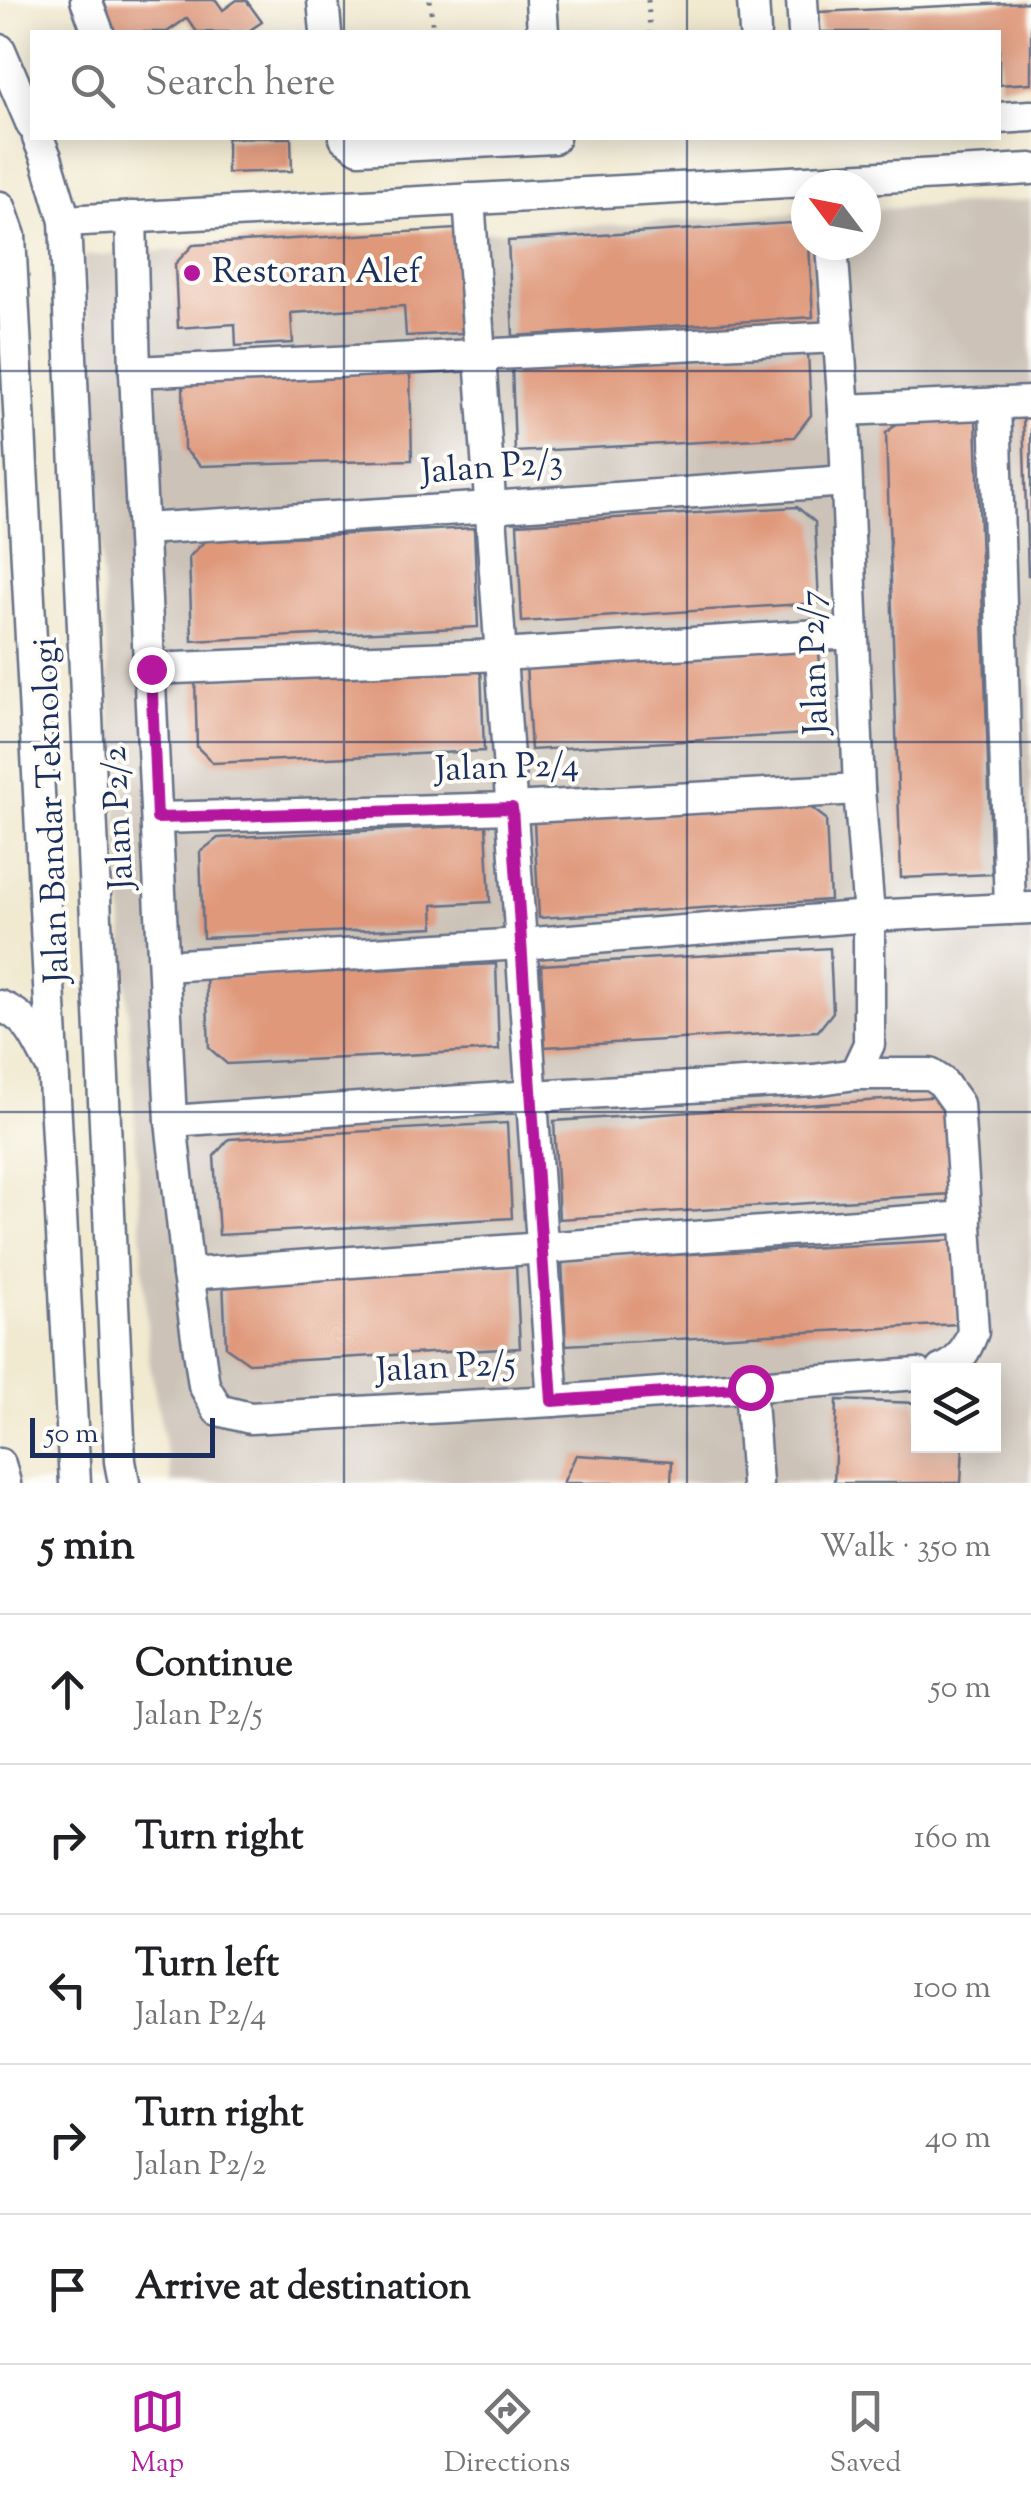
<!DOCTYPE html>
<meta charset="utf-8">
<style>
:root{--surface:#fff;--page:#f2f2f2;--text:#202124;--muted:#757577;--line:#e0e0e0;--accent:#b5179e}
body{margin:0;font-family:"Sorts Mill Goudy",serif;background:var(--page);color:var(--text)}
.controls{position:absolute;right:30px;bottom:30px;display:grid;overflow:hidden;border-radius:0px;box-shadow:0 5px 25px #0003}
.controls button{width:90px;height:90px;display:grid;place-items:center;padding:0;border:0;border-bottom:2px solid var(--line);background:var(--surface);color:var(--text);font:50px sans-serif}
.compass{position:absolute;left:791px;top:170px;width:90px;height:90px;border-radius:50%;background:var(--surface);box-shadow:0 5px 25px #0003;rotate:302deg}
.scale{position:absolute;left:30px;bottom:25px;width:185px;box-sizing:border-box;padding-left:10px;border:5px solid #1b2f5e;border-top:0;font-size:28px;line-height:35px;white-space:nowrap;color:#1b2f5e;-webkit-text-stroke:8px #fdfcf7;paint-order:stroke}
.stop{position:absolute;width:30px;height:30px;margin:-22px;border:8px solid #b5179e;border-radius:50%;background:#fff}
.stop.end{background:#b5179e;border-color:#fff;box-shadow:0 2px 10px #0008}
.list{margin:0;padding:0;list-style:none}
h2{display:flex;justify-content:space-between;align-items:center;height:130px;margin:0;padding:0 40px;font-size:42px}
h2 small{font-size:32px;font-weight:400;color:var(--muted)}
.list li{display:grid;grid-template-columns:65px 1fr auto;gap:30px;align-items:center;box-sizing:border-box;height:150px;padding:0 40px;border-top:2px solid var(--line)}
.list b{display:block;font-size:38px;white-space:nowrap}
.list p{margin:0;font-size:32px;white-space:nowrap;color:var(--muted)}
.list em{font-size:32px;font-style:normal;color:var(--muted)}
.icon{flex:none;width:55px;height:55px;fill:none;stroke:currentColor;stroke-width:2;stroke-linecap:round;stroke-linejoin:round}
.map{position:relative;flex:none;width:1031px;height:1483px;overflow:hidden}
.search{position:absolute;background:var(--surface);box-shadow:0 5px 25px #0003;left:30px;right:30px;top:30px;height:110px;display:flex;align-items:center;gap:25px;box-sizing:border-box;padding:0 35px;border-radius:0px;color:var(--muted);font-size:38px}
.sheet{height:880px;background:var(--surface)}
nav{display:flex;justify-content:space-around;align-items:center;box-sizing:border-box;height:140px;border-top:2px solid var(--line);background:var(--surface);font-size:28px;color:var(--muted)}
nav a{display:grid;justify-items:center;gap:5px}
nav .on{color:var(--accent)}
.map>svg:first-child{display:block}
.industrial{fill:#ccc2b8;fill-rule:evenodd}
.building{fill:#df987a}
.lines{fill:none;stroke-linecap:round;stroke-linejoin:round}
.minor-casing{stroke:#667086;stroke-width:35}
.path{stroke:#667086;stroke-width:5;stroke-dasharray:2.5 8;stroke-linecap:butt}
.minor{stroke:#fff;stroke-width:30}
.route{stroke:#b5179e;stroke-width:12}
.grid{fill:none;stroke:#1b2f5e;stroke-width:2.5;stroke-opacity:0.55}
.poi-dot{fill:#b5179e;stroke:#fdfcf7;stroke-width:4}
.labels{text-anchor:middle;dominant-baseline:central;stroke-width:8;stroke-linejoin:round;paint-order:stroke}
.poi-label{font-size:35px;fill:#1b2f5e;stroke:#fdfcf7;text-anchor:start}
.street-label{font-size:35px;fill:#1b2f5e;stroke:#fdfcf7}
</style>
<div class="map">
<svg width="1031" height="1483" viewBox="0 0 1031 1483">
<rect width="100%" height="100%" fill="#fdfcf7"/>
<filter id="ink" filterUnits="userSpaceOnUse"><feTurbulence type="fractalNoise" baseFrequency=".01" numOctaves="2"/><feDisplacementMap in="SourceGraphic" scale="20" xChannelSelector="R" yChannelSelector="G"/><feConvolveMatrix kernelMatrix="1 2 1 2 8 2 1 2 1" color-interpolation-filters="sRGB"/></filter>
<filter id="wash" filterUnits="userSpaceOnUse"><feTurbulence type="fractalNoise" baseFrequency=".0048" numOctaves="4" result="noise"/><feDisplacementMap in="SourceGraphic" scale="40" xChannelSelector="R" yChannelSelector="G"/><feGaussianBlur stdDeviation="2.25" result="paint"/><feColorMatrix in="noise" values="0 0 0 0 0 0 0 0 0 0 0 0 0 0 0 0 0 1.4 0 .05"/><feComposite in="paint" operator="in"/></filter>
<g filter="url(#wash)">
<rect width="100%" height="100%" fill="#f1e9d0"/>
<!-- industrial -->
<path class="industrial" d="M1031 200V1483H172L149 1360 83 256 806 213V245H866V210ZM918 1370H994V1446H918Z"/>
<g id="blocks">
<!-- building -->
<g class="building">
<path d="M90 0H216L223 10 237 0H246L262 22 247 32H197L187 18 167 32H114Z"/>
<path d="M1031 2V83L999 85V32H820L819 12Z"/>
<path d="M227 138H291L292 171 227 173Z"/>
<path d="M791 223 806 236V245H809L813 317 513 336 508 241Z"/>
<path d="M456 229 462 333 406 336 404 306 291 313 293 343 236 346 235 324 178 328 175 264 193 245Z"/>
<path d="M808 352 811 415 794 437 515 452 512 367Z"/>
<path d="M410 372 412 460 201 466 184 449 183 379Z"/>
<path d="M1023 416H1031V575H1028Z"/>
<path d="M976 419 992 874 901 878 886 433 899 422Z"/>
<path d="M797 507 815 522 819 603 522 622 517 524Z"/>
<path d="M474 528 478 627 192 641 189 557 205 541Z"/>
<path d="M819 648 822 714 805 734 531 750 526 664Z"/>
<path d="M481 667 484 751 213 763 197 747 195 679Z"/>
<path d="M809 806 826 819 830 900 539 918 534 822Z"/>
<path d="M486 825 490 902 433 905 434 927 203 938 200 852 218 838Z"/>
<path d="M830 948 833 1012 818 1031 545 1047 541 965Z"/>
<path d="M496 964 499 1050 227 1064 209 1048 206 978Z"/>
<path d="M945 1096 951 1194 559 1219 554 1121Z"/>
<path d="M507 1123 512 1218 219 1235 214 1156 229 1139Z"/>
<path d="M954 1240 958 1324 566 1345 562 1261Z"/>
<path d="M516 1264 520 1348 249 1363 226 1347 223 1280Z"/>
<path d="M837 1400 918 1403V1446H963L961 1483H834Z"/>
<path d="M576 1455 672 1461 671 1483H563Z"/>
</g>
</g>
</g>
<g filter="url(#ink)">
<use href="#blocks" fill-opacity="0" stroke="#667086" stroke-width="2.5"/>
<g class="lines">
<!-- minor casing -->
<g class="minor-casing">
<g id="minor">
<path d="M86 0 98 32"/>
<path d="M323 0 326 32"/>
<path d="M541 0 543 32"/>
<path d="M753 0 755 32"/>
<path d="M802 0 804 32"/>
<path d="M0 50 32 125"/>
<path d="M998 118 1031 116"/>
<path d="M38 138 46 157 65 221 120 1461 124 1483"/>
<path d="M345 138 359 148 554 138"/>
<path d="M469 199 553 1401"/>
<path d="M0 207 10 236 75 1483"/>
<path d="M131 217 135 372 171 1121 188 1274 204 1385 218 1410 250 1418 553 1401 918 1374"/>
<path d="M65 221 1031 169"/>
<path d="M832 245 844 410 859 789 869 916V1044L855 1074"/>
<path d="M135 372 838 337"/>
<path d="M995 403 1010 909"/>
<path d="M844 410 1031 402"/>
<path d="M143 529 491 507 846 481"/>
<path d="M151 669 501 655 852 633"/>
<path d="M157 818 511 808 859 789"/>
<path d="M164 966 521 944 869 916 1031 908"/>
<path d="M0 1006C29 1017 36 1038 50 1064"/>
<path d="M171 1121 532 1096 814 1080 855 1074H930L942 1082 958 1104 973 1332C966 1350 960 1363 941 1370"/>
<path d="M188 1274 966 1217"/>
<path d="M750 1387 757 1483"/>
<path d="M0 1464 5 1483"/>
</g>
</g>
<!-- path -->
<g class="path">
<path d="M430 0 433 32"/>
<path d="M648 0 650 32"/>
</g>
<!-- minor -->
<use href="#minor" class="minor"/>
</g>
</g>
<g class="lines" filter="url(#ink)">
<!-- route -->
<path class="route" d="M151 669 157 818 512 808 552 1401 750 1387"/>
</g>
<!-- grid -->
<path class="grid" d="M344 0V32M687 0V32M344 138V1483M687 138V1483M0 371H1031M0 742H1031M0 1112H1031"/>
<!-- markers -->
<circle class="poi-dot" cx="192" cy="273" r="10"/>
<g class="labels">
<!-- poi labels -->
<g class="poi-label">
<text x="212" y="273">Restoran Alef</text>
</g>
<!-- street labels -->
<g class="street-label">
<text transform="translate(492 469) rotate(-4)">Jalan P2/3</text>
<text transform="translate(816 662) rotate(-92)">Jalan P2/7</text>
<text transform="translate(507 769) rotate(-2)">Jalan P2/4</text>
<text transform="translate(53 810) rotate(-92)">Jalan Bandar Teknologi</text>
<text transform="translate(120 818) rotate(-93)">Jalan P2/2</text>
<text transform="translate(446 1369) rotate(-3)">Jalan P2/5</text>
</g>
</g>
</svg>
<div class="controls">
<button><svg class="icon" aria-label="layers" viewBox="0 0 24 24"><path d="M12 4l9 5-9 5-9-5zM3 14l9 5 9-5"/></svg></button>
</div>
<svg class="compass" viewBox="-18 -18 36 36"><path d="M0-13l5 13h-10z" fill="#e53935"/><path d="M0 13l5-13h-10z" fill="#757577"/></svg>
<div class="scale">50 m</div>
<div class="stop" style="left:750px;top:1387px"></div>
<div class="stop end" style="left:151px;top:669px"></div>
<div class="search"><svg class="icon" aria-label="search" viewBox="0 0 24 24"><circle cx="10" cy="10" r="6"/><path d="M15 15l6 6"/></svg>Search here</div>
</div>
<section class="sheet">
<h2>5 min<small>Walk · 350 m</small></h2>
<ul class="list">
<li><svg class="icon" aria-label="ahead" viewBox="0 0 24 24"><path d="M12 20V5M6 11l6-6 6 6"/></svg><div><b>Continue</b><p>Jalan P2/5</p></div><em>50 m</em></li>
<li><svg class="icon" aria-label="right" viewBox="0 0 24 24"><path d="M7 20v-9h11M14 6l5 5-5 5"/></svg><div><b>Turn right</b></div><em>160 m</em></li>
<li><svg class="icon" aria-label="left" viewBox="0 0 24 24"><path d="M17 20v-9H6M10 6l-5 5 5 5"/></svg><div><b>Turn left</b><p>Jalan P2/4</p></div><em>100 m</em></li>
<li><svg class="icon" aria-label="right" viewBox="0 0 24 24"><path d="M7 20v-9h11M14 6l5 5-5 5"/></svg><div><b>Turn right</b><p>Jalan P2/2</p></div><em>40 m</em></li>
<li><svg class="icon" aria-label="arrive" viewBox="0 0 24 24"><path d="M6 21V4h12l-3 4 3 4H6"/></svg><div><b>Arrive at destination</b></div></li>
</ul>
</section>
<nav>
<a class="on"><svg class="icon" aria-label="map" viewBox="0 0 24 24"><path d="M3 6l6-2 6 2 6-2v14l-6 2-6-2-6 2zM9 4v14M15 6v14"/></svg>Map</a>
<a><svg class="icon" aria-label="directions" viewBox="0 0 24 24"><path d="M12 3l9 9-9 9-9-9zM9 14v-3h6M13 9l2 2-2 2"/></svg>Directions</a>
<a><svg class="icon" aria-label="saved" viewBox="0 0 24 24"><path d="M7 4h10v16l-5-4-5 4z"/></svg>Saved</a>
</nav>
